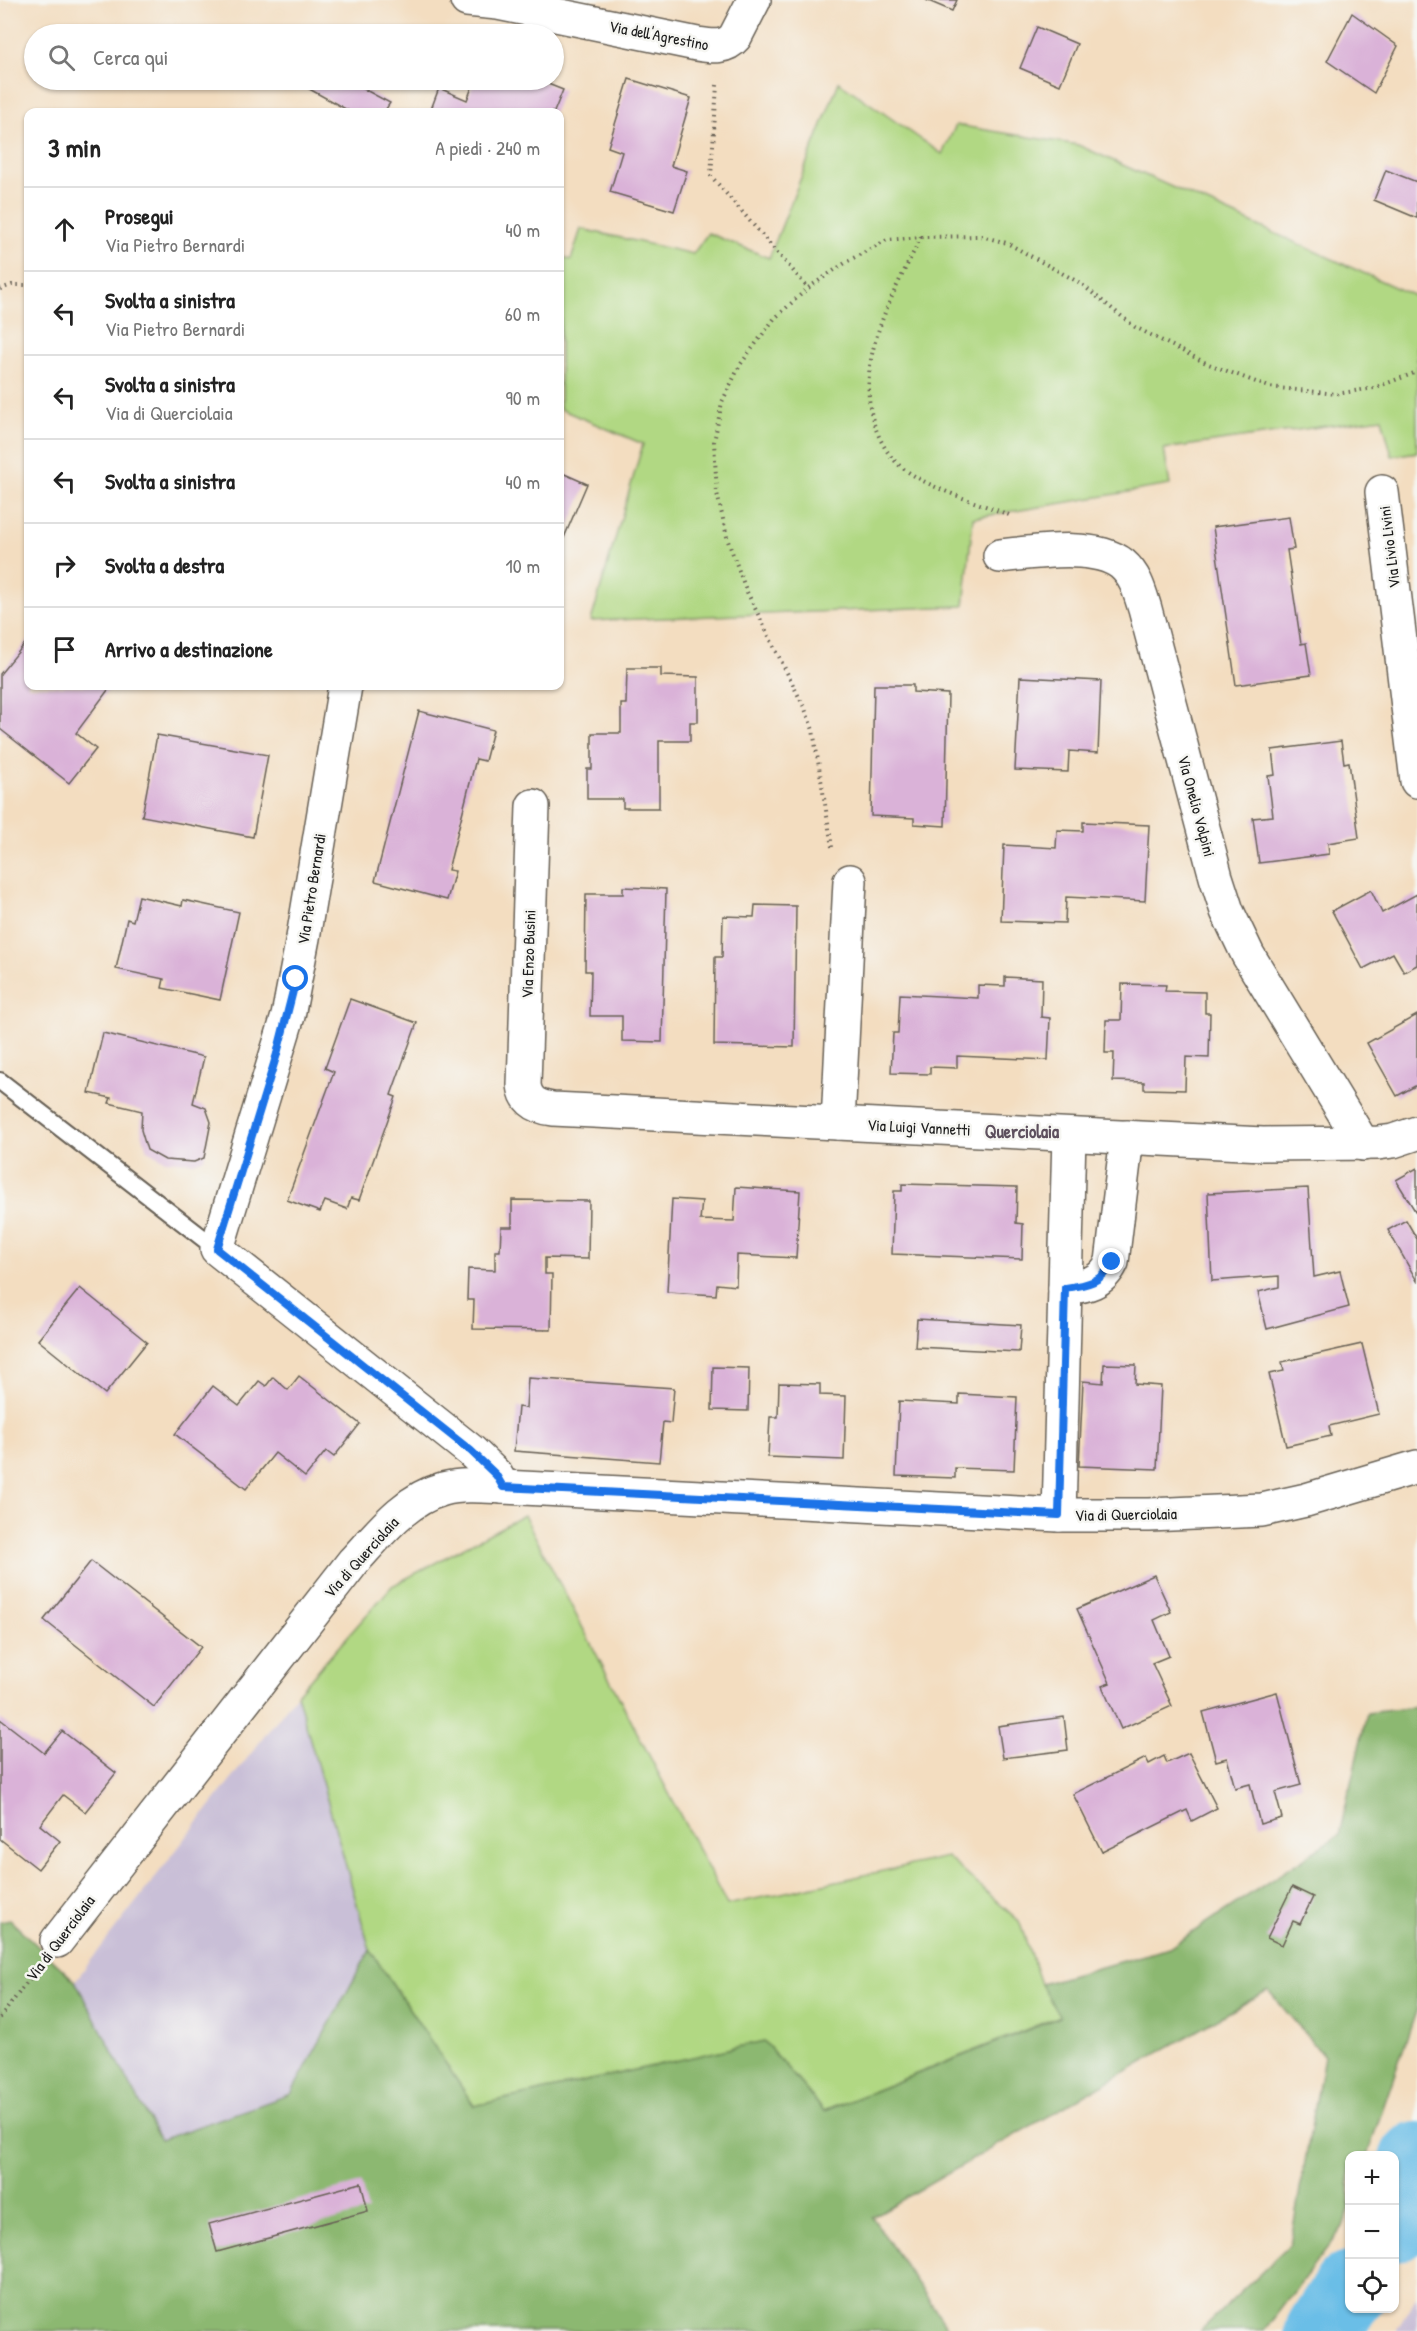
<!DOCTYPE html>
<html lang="it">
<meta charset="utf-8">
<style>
:root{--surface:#fff;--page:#f2f2f2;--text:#222;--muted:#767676;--line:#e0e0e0}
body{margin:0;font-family:"Patrick Hand",sans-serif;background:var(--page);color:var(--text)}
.controls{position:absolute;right:18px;bottom:18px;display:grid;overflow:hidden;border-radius:12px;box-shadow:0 2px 4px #0004}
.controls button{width:54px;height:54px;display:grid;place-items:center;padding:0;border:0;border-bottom:2px solid var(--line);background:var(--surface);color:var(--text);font:30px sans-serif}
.stop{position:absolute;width:18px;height:18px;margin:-14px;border:4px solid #1a73e8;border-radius:50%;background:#fff}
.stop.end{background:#1a73e8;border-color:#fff;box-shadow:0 2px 6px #0008}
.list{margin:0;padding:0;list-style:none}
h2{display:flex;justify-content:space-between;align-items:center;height:78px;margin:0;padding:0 24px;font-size:26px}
h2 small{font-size:20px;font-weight:400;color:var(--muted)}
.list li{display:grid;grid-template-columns:39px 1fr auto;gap:18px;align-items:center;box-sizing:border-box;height:84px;padding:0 24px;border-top:2px solid var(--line)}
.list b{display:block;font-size:22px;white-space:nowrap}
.list p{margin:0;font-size:20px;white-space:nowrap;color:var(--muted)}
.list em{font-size:20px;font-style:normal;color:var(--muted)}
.icon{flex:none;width:33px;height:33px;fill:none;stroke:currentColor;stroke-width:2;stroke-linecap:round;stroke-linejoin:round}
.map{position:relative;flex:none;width:1417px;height:2331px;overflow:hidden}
.search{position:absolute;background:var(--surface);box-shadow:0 2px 4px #0004;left:24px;top:24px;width:540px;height:66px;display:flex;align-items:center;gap:15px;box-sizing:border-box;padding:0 21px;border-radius:33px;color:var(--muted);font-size:22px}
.panel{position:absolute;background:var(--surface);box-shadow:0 2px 4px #0004;left:24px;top:108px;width:540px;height:582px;border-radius:12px}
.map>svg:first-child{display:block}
.industrial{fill:#c9bfd7}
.green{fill:#b1d883;stroke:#667a50;stroke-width:1.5}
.forest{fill:#8cb871;stroke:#546a46;stroke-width:1.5}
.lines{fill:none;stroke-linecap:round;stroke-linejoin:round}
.river{stroke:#6bbee7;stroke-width:76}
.building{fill:#dab2d8}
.service-casing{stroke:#676055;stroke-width:20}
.minor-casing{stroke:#676055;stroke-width:36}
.path{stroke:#676055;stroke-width:4;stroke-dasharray:1.5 4.5;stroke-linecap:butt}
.service{stroke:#fff;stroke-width:16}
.minor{stroke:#fff;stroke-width:33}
.route{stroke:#1a73e8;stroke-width:8}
.labels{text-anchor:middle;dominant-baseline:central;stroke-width:5;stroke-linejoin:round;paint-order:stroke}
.street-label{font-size:16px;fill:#1c1c1c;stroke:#f6f6f2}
.neighbourhood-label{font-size:18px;font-weight:bold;fill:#5e505e;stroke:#f6f6f2}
</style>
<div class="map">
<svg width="1417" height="2331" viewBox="0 0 1417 2331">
<rect width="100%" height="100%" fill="#f6f6f2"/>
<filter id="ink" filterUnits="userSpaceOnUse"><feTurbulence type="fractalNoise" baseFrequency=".0167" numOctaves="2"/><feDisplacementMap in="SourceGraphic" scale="12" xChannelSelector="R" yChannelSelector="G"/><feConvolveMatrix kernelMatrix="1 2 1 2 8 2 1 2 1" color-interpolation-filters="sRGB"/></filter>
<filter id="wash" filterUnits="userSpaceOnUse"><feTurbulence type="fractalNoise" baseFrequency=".008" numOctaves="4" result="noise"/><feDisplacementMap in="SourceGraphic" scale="24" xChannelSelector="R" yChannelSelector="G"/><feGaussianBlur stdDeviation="1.35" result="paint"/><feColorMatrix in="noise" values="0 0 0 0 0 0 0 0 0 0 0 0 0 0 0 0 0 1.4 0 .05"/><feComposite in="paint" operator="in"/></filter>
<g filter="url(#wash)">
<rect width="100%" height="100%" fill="#f3ddc0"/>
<!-- industrial -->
<g class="industrial">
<path d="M297 1694 370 1950 291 2094 160 2140 75 1981Z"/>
<path d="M1417 2296V2331H1396Z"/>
</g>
<!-- green -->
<g class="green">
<path d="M839 82 942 154 956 125 1078 145 1417 297V452L1392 456 1382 418 1164 449 1170 485 973 518 964 606 591 621 643 444 560 409V256L571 260 581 229 693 254 708 233 769 258Z"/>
<path d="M524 1515 727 1905 947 1857 1019 1921 1041 1984 1060 2016 824 2111 764 2041 474 2106 370 1950 297 1694 392 1586Z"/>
</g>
<!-- forest -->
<path class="forest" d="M1417 1707V2009L1367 2155 1350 2156 1349 2208 1343 2227 1264 2331H1200L1290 2245 1324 2056 1268 1990 872 2217 950 2331H0V1922L10 1920 75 1981 160 2140 291 2094 370 1950 474 2106 764 2041 824 2111 1060 2017 1041 1984 1169 1948 1339 1835 1367 1713Z"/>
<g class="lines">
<!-- river -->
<g class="river">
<path d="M1394 2224 1399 2218 1417 2160"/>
<path d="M1323 2331 1350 2289"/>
</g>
</g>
<g id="blocks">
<!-- building -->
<g class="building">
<path d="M926 0H957L952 11Z"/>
<path d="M1352 13 1398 46 1374 93 1327 61Z"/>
<path d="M1037 27 1077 44 1060 85 1020 68Z"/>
<path d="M629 79 691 98 671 166 687 171 674 211 610 192 622 152 608 147Z"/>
<path d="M293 80H347L390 103 384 112H351Z"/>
<path d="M475 80H538L563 90 554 112H430L439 88 467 100Z"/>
<path d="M1386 170 1417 182V218L1374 200Z"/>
<path d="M560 472 587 484 560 547Z"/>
<path d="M1289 517 1294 549 1287 550 1301 644 1306 643 1311 675 1236 685 1213 527Z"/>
<path d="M28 640V686H111L76 733 96 749 69 783 0 729V674Z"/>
<path d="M627 668H661V676L698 677V722H690V741H659V808H623V799H587V769H592V733H621V704H626Z"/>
<path d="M1020 677 1101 681 1098 753 1069 751 1068 772 1015 770Z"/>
<path d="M874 685H913V692L948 694 945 826 914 824V818L871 816Z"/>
<path d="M419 711 493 730 485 761 476 759 448 870 455 871 447 900 375 881Z"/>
<path d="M157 735 268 755 253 837 142 816Z"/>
<path d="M1341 741 1344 763 1349 762 1359 838 1328 843 1329 854 1259 863 1253 818 1273 816 1268 776 1275 775 1272 750Z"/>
<path d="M1083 822 1149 825 1145 901 1066 897 1065 923 1001 921 1004 845 1056 848 1057 830 1083 831Z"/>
<path d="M623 887 666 889 662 1042 622 1041V1016H590L591 971H585L586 894H623Z"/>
<path d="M1371 890 1382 913 1417 894V965L1404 972 1393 953 1363 969 1332 911Z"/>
<path d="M139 896 182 906 183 900 239 912 220 1000 162 988 164 979 116 969 127 919 133 921Z"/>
<path d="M755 905 796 906 794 1047 714 1045 715 957H722L723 916 754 917Z"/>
<path d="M1005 977 1042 979 1041 1017 1050 1018 1048 1060 957 1056V1068L930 1067V1074L891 1073 893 1033H898L900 994 978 998V985L1005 986Z"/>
<path d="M1122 984 1166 985 1165 991 1205 992V1013H1210L1209 1058 1186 1057 1185 1090 1144 1089V1082L1113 1081 1114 1053H1105L1106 1020H1121Z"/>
<path d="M350 999 417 1023 391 1095 396 1097 359 1200 351 1198 347 1209 325 1201 320 1212 287 1200 334 1072 325 1068Z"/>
<path d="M1417 1015V1085L1397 1096 1367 1043Z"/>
<path d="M103 1033 204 1057 193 1103 206 1108 211 1122 204 1158 194 1162 165 1160 147 1150 141 1130 142 1111 109 1103 111 1098 89 1093Z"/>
<path d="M1417 1168V1214L1396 1180Z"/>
<path d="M902 1184 1017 1187 1016 1223 1023 1224 1022 1259 892 1254 894 1191H902Z"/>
<path d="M736 1187 800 1191 796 1258 737 1255 736 1286 717 1284 716 1295 667 1292 672 1199 702 1201 700 1220 734 1221Z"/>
<path d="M1308 1188 1314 1277 1340 1271 1349 1307 1267 1329 1258 1292 1279 1287V1276L1212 1281 1208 1193Z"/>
<path d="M512 1200 589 1201 588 1259 545 1258V1274H552L551 1330 473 1329 474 1300H467L468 1269 495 1270V1251H500L501 1227H512Z"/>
<path d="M1406 1220 1417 1239V1281L1388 1230Z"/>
<path d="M80 1288 147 1342 105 1394 38 1340Z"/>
<path d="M917 1319 1021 1325 1019 1352 915 1347Z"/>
<path d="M1362 1344 1379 1414 1329 1426 1331 1436 1286 1446 1269 1374 1284 1371 1282 1362Z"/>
<path d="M1104 1364 1136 1365 1135 1384 1161 1386 1157 1469 1079 1466 1083 1381 1103 1383Z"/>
<path d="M713 1367 749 1368 748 1411 712 1410Z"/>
<path d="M299 1376 360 1424 334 1457 326 1451 305 1477 275 1453 246 1489 175 1434 213 1386 239 1406 259 1381 266 1386 273 1377 288 1390Z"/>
<path d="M528 1378 674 1388 671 1423 663 1422 659 1462 514 1451 518 1407 526 1408Z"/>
<path d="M779 1383 820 1384V1395L846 1396 844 1460 768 1457 770 1417H778Z"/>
<path d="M959 1394 1017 1397 1014 1470 955 1468V1478L896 1476 899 1401 959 1404Z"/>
<path d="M91 1561 201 1647 154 1707 44 1620Z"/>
<path d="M1154 1575 1171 1612 1154 1620 1169 1656 1152 1663 1172 1706 1121 1729 1102 1686 1110 1683 1077 1609Z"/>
<path d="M1277 1692 1301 1785 1275 1792 1282 1818 1260 1824 1250 1784 1235 1788 1227 1758 1216 1761 1203 1712Z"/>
<path d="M1064 1717 1068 1750 1003 1758 998 1726Z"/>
<path d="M0 1719 44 1753 62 1731 116 1773 85 1812 63 1795 40 1825 60 1841 38 1869 0 1839Z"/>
<path d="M1189 1753 1217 1808 1192 1821 1187 1810 1102 1852 1073 1794 1146 1758 1149 1764 1164 1756 1167 1763Z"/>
<path d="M1292 1887 1313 1897 1300 1924 1293 1921 1282 1945 1267 1938Z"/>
<path d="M361 2183 368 2211 217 2252 209 2224Z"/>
</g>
</g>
</g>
<g filter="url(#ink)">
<use href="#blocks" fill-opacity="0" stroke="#676055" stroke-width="1.5"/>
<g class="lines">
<!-- service casing -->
<g class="service-casing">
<path id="service" d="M0 1081 217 1249"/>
</g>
<!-- minor casing -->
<g class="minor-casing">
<g id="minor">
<path d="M467 0 498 3 697 44C711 46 725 49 735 37L754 0"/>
<path d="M1382 492 1417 781"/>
<path d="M1000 556C1032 553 1095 542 1122 564 1136 576 1140 593 1145 609L1216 877 1227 911 1248 955 1363 1144"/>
<path d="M345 686 303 938 288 1016 217 1249 471 1451 496 1475 503 1487"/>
<path d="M533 806 524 1085C526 1102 538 1107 553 1109L1263 1144 1378 1143 1393 1141 1417 1133"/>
<path d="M838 1123 850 881"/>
<path d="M1065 1288C1086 1286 1102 1283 1112 1262L1127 1137"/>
<path d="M1059 1515 1069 1135"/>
<path d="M57 1941 353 1562C378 1535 405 1499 443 1489 462 1484 483 1486 503 1487L1059 1515H1149L1262 1510 1306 1500 1417 1467"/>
</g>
</g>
<!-- path -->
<g class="path">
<path d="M717 85 711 176 808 288"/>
<path d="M921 237C893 295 854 358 874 424 880 441 889 458 904 469 934 491 975 501 1009 515"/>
<path d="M0 289 12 285H28"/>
<path d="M832 847 813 730 805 709 746 590 728 541 717 493 714 442 722 402 740 365 774 319 808 288 848 261 887 240 921 237 981 236 1007 243 1080 283 1135 327 1206 363 1269 387 1336 394 1374 388 1417 372"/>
<path d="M0 2018 36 1970"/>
</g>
<!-- service -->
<use href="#service" class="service"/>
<!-- minor -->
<use href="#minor" class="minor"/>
</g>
</g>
<g class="lines" filter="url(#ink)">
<!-- route -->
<path class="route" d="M296 979 277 1054 217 1249 471 1451 496 1475 503 1487 1059 1515 1065 1288C1086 1285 1102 1283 1112 1262"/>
</g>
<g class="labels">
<!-- street labels -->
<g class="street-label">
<text transform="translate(659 35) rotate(11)">Via dell'Agrestino</text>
<text transform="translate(1389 547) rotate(-97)">Via Livio Livini</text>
<text transform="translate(1197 806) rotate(75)">Via Onelio Volpini</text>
<text transform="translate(311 889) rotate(-81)">Via Pietro Bernardi</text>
<text transform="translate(528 954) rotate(-88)">Via Enzo Busini</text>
<text transform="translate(919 1127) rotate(3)">Via Luigi Vannetti</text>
<text transform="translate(1126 1514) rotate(-1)">Via di Querciolaia</text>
<text transform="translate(361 1557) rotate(-48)">Via di Querciolaia</text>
<text transform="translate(60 1938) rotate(-53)">Via di Querciolaia</text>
</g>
<!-- neighbourhood labels -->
<g class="neighbourhood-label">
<text x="1022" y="1131">Querciolaia</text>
</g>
</g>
</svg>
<div class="controls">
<button>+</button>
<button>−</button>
<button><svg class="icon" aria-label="locate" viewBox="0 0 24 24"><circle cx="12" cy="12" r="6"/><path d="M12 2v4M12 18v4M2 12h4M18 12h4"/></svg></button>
</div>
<div class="stop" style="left:296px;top:979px"></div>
<div class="stop end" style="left:1112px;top:1262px"></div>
<div class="search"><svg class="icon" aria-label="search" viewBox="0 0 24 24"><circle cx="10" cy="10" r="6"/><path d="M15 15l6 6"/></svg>Cerca qui</div>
<section class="panel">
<h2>3 min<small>A piedi · 240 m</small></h2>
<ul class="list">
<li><svg class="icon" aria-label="ahead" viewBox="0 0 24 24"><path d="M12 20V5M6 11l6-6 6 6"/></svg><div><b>Prosegui</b><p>Via Pietro Bernardi</p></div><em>40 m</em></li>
<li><svg class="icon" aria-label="left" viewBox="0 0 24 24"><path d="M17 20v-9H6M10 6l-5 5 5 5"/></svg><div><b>Svolta a sinistra</b><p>Via Pietro Bernardi</p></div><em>60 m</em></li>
<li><svg class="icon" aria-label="left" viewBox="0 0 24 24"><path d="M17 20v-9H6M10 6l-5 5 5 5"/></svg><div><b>Svolta a sinistra</b><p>Via di Querciolaia</p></div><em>90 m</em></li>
<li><svg class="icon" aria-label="left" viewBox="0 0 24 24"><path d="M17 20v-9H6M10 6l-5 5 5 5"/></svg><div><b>Svolta a sinistra</b></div><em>40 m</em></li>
<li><svg class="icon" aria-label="right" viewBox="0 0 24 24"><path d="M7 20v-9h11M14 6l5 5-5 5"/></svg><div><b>Svolta a destra</b></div><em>10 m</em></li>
<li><svg class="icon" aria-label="arrive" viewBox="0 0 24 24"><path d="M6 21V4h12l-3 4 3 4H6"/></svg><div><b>Arrivo a destinazione</b></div></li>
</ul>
</section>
</div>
